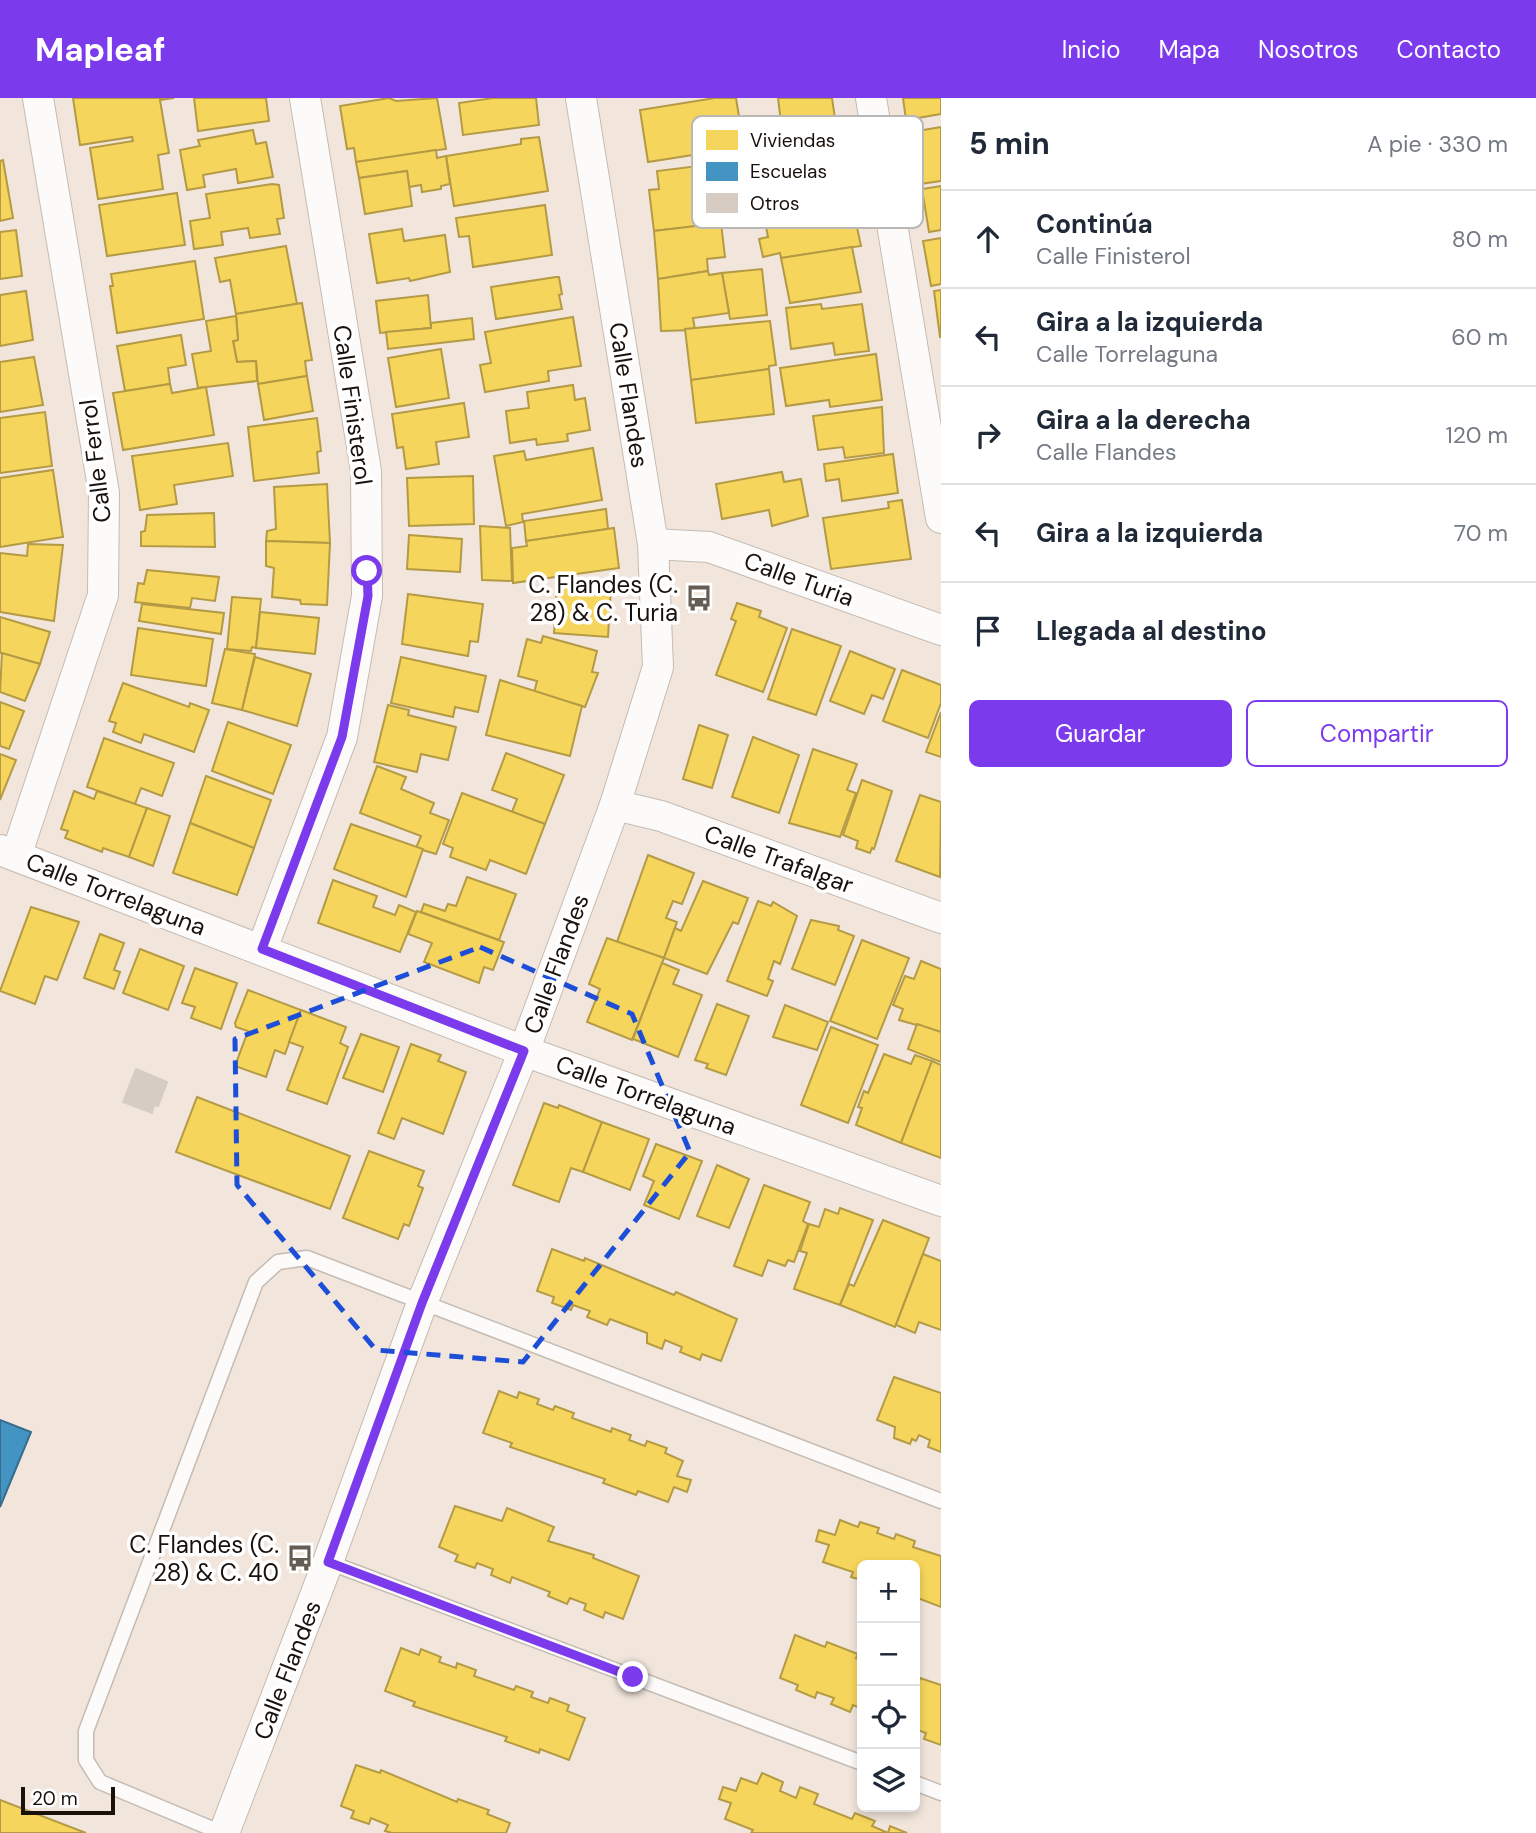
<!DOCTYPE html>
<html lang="es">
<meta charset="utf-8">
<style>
:root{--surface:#fff;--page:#f2f2f3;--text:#1f2937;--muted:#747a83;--line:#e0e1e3;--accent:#7c3aed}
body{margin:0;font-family:"DM Sans",sans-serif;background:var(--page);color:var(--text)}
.controls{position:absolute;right:21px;bottom:21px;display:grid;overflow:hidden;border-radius:10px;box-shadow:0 4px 10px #0003}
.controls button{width:63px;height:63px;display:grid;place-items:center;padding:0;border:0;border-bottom:2px solid var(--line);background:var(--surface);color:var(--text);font:35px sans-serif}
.scale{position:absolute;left:21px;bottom:18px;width:94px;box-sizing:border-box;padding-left:7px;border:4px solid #19110b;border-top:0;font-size:19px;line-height:24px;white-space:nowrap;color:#19110b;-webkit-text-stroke:5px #fff;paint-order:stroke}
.stop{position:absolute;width:21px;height:21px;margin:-16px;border:5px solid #7c3aed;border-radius:50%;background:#fff}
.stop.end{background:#7c3aed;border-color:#fff;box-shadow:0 2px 7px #0008}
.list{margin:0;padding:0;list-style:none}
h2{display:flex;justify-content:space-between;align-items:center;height:91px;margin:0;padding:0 28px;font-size:30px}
h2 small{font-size:23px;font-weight:400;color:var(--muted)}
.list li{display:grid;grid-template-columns:46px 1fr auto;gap:21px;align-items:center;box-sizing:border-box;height:98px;padding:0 28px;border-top:2px solid var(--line)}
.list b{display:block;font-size:26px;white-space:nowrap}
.list p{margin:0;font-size:23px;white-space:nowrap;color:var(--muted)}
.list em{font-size:23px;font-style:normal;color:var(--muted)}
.actions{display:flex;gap:14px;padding:21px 28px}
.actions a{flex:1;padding:16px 0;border:2px solid var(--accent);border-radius:10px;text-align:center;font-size:24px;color:var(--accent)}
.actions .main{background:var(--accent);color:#fff}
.icon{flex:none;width:38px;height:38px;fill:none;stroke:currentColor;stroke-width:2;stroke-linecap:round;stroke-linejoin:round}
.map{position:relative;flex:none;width:941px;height:1735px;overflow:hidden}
header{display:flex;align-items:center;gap:42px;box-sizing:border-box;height:98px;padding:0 35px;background:var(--accent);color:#fff}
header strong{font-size:33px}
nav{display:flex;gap:38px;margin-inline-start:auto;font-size:24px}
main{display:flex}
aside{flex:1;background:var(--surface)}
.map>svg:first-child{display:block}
.homes{fill:#f6d55c;stroke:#b49a44;stroke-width:2}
.schools{fill:#4393c3;stroke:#366c8c;stroke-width:2}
.building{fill:#d6ccc4;stroke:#d5ccc4;stroke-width:2}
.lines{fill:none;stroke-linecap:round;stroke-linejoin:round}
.lane-casing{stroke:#c4bbb3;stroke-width:17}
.street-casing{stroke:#c4bbb3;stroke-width:32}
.lane{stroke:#fdfbfa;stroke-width:14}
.street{stroke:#fdfbfa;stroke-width:30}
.route{stroke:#7c3aed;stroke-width:9}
.marked{fill:none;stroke:#1d4ed8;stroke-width:5;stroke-dasharray:14 9;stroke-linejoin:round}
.labels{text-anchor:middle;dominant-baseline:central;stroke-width:7;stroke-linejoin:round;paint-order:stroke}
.street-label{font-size:24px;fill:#19110b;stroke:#fff}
.poi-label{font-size:24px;fill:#19110b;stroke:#fff;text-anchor:end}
.key{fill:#fff;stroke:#bab8b6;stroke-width:2}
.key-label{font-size:19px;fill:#19110b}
</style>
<header>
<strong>Mapleaf</strong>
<nav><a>Inicio</a><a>Mapa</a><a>Nosotros</a><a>Contacto</a></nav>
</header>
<main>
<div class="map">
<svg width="941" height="1735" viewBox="0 0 941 1735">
<rect width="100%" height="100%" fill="#f2e6dc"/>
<!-- homes -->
<g class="homes">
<path d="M73 0H174L160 2 169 55 158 57 163 91 98 101 90 50 133 43 132 39 80 47Z"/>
<path d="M194 0H266L269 23 198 33Z"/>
<path d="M389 0 396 3 437 0 446 51 356 64 354 50 347 51 340 8Z"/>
<path d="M536 0 539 27 463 37 459 5 493 0Z"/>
<path d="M715 0H736L744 49 648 64 640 12Z"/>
<path d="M778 0H832L837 34 783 41Z"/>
<path d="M903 0H941V16L906 22Z"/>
<path d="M941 29V83L920 86 911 34Z"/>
<path d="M253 32 256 46 266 44 273 79 238 85 236 71 203 77 205 89 187 92 180 52 200 48 198 42Z"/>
<path d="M539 39 548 93 454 108 446 58 521 46V41Z"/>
<path d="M436 52 437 60 446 58 450 86 441 88V91L422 94 421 87 409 89 407 73 359 80 356 64Z"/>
<path d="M3 62 13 120 0 123V63Z"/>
<path d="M747 62 752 102 723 106 724 116 704 119 705 127 654 133 649 92 659 91 657 73Z"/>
<path d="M407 73 412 108 365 116 359 80Z"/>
<path d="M272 86 279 87 284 120 277 121 280 136 250 140 248 130 221 134 223 147 194 151 190 123 210 120 206 96Z"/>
<path d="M941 88V132L929 134 922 91Z"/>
<path d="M177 95 185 147 107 158 99 107Z"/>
<path d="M851 101 861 148 781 160 780 155 763 159 759 141 768 139 764 118Z"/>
<path d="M545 107 552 157 473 169 469 138 459 139 456 120Z"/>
<path d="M721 125 725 159 707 161 708 173 658 181 654 133Z"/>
<path d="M402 131 404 143 445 137 450 174 410 183 409 180 377 185 369 136Z"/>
<path d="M16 132 22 178 0 181V134Z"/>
<path d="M941 140V186L931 188 923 143Z"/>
<path d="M286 148 297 206 236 216 230 182 220 184 215 160Z"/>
<path d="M852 149 861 194 790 205 781 160Z"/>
<path d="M195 163 204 221 117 235 110 188H113L111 176Z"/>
<path d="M762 171 767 217 730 221 722 175Z"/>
<path d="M708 173 709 177 722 175 729 215 693 220 695 232 661 233 658 181Z"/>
<path d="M556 179H559L562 196 559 197 562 211 496 221 491 189Z"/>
<path d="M941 192V239H940L934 193Z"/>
<path d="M26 193 33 242 0 248V197Z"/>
<path d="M428 197 431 230 380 235 376 203Z"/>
<path d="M302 205 312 262 305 263 307 278 258 286 256 263 237 264 233 243 238 242 236 216Z"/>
<path d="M821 206 822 211 862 206 869 253 835 257 833 245 791 251 786 210Z"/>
<path d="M236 218 238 242 233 243 237 264 256 263 257 283 198 290 192 256 211 253 206 223Z"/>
<path d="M573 219 581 268 548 273 549 283 485 294 480 267 491 265 485 234Z"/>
<path d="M472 220 474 241 388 251 386 234 431 230V225Z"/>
<path d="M770 223 776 267 769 268V271L691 282 685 231Z"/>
<path d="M181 237 186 267 168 270 170 286 125 293 117 248Z"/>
<path d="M441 251 449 300 396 309 388 260Z"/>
<path d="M876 256 882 302 830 309 829 302 786 308 780 270Z"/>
<path d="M34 259 43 307 0 314V264Z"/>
<path d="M769 271 774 316 696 325 691 282Z"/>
<path d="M307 278 313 313 264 322 258 286Z"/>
<path d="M170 286 172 295 206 289 214 337 123 352 113 295Z"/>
<path d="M573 287 575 302 585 300 590 332 567 336 568 343 537 347 536 341 510 345 506 313 529 310 527 294Z"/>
<path d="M464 305 469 339 436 344 439 366 406 371 403 349 397 350 392 316Z"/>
<path d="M882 309 884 355 845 360 843 349 818 352 813 318Z"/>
<path d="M45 314 52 368 0 375V320Z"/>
<path d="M317 320 321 353 317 354 319 375 254 383 248 329Z"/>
<path d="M228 345 233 378 174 387 177 406 140 412 132 358Z"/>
<path d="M593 350 602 402 522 416 523 424 506 428 494 358 524 353 526 362Z"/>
<path d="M893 356 898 395 842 403 839 381 826 383 824 366Z"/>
<path d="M53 372 63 439 0 449V380Z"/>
<path d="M782 374 784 384 801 381 808 418 772 428 769 412 722 421 716 386Z"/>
<path d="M473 378 474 426 409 428 407 380Z"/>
<path d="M327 386 330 445 266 443 267 433 276 431 274 389Z"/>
<path d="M902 402 911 461 831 471 823 420 889 410 888 404Z"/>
<path d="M606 411 608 431 526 443 524 423Z"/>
<path d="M214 415 215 449 141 448V434L145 433 147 417Z"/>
<path d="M480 428 510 430 512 483 482 482Z"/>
<path d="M614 430 619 470 513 485 512 450 527 448 526 443Z"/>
<path d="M409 437 462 441 460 474 407 471Z"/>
<path d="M266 443 330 445 327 507 301 506 300 502 272 499 274 470 266 468Z"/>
<path d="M28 446 63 447 54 523 0 514V455L27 458Z"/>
<path d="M147 472 219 479 215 503 192 500 190 510 135 504 138 485 144 486Z"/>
<path d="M557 486 611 490 608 539 554 535Z"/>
<path d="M408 496 483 506 478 544 470 543 468 558 402 546Z"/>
<path d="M232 499 261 501 256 550 252 549 251 553 227 551Z"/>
<path d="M737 505 761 513 759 519 787 530 763 594 716 577 736 523 731 521Z"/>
<path d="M142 506 224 515 221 536 139 523Z"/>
<path d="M260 514 319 520 315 556 256 550Z"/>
<path d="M0 519 50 534 40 566 0 555Z"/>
<path d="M138 530 213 541 206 588 131 577Z"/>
<path d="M792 531 841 548 816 617 768 601Z"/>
<path d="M543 538 597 553 592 574 598 575 585 609 534 595 537 583 518 578 527 541 541 545Z"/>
<path d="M225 551 255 556 242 612 212 605Z"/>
<path d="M850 553 895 571 883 601 872 597 864 616 830 603Z"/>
<path d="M2 555 40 566 25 603 0 594Z"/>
<path d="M255 559 311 576 297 628 242 612Z"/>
<path d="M401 559 486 578 478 614 455 609 453 619 391 605Z"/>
<path d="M902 572 941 587V605L928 640 883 623Z"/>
<path d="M500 582 582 608 570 658 486 637Z"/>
<path d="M123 585 189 609 190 605 209 612 194 654 144 636 141 645 113 634 116 625 109 623Z"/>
<path d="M0 604 24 613 9 651 0 648Z"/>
<path d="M388 607 409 612 408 617 456 629 448 662 421 656 417 674 374 664Z"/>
<path d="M941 614V659L926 654Z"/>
<path d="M228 624 291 647 273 696 212 673Z"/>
<path d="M699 627 728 637 712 690 683 681Z"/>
<path d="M753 639 799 657 779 715 732 699Z"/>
<path d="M104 640 174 665 162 698 141 690 135 706 87 689Z"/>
<path d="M813 651 857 666 847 692 856 695 840 739 789 725Z"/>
<path d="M506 655 564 677 545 726 512 714 517 701 492 692Z"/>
<path d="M0 656 16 662 0 702Z"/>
<path d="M377 668 406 679 401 691 434 705 430 715 449 722 436 756 416 750 421 738 360 715Z"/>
<path d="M206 678 271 702 254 750 190 725Z"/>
<path d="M862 682 892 693 874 751 872 750 870 755 856 750 858 743 843 737Z"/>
<path d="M74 693 94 701 97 693 147 710 129 759 103 750 102 754 65 740 68 733 61 731Z"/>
<path d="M462 695 545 726 526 776 490 762 486 772 450 759 453 750 443 746Z"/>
<path d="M920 697 941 704 940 779 896 763Z"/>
<path d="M147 710 170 718 153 768 129 759Z"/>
<path d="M190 725 254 750 237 797 173 775Z"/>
<path d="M351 726 423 751 406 799 334 771Z"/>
<path d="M648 757 694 775 682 806 673 803 666 820 677 824 664 860 617 844Z"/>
<path d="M467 779 516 796 499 842 421 814 424 806 445 813 448 806 456 808Z"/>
<path d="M333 782 377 798 373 809 395 817 399 807 416 814 400 854 318 825Z"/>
<path d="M703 783 748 800 738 826 733 824 707 876 664 860 675 830 681 833Z"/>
<path d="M758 803 771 808 773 804 797 818 780 866 774 863 768 881 773 883 767 898 727 883Z"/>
<path d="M31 809 79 824 57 882 45 878 35 906 0 893Z"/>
<path d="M417 813 504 844 493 872 484 869 479 885 424 864 432 845 408 836Z"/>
<path d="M811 822 839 828 838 832 854 838 835 887 792 871Z"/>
<path d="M100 836 124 845 114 872 120 874 114 891 84 880Z"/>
<path d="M607 840 664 860 632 942 587 924 600 891 589 886Z"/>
<path d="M862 842 909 860 877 941 830 923Z"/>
<path d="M140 851 184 868 168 912 123 895Z"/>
<path d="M921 863 941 871V934L899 922 903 911 893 907 905 878 914 881Z"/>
<path d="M662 865 679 872 673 886 702 897 678 959 633 941Z"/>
<path d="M195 870 237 885 221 931 191 920 195 909 182 905Z"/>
<path d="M248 892 301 912 285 956 275 952 266 979 235 968 248 933 236 929 235 925Z"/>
<path d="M717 906 749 918 726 977 706 970 708 966 695 962Z"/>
<path d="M785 907 828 924 817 952 773 939Z"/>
<path d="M301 912 346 929 340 945 348 949 327 1006 287 992 303 949 289 944Z"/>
<path d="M917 926 941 934V964L908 951Z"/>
<path d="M831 929 878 947 848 1025 801 1007Z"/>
<path d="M361 936 399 949 383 994 343 980Z"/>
<path d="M411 946 441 957 438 963 466 974 443 1036 402 1020 394 1041 378 1035Z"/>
<path d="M884 956 911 966 915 957 932 963 901 1045 856 1027 862 1010 858 1009 864 993 868 995Z"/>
<path d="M932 963 941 967V1060L901 1045Z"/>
<path d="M197 999 350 1058 330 1111 176 1054Z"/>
<path d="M544 1005 558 1010 559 1007 602 1024 583 1074 571 1070 559 1104 513 1087Z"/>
<path d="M602 1024 649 1041 630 1092 583 1074Z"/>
<path d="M656 1046 702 1063 679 1121 644 1107 654 1083 643 1078Z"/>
<path d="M369 1053 424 1073 418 1088 423 1090 409 1128 404 1126 398 1141 343 1120Z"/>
<path d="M717 1067 749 1081 729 1130 697 1118Z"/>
<path d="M764 1087 810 1104 803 1123 808 1126 794 1164 788 1162 785 1168 768 1162 762 1178 734 1168Z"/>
<path d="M840 1110 873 1122 840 1207 794 1191 807 1155 800 1153 809 1126 819 1129 825 1111 838 1116Z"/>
<path d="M883 1122 929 1140 895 1229 840 1207 849 1186 854 1188Z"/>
<path d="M552 1151 584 1163 585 1160 674 1197 676 1194 737 1221 721 1263 702 1256 700 1262 680 1254 682 1249 665 1242 662 1251 647 1245V1235L610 1221 607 1227 587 1219 590 1213 573 1207 571 1212 552 1205 554 1199 537 1193Z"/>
<path d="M923 1156 941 1163V1232L919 1224 915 1235 896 1227Z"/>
<path d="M894 1279 941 1295V1354L928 1349 930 1342 919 1337 916 1343 912 1341 910 1346 894 1340 895 1329 877 1322Z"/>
<path d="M499 1293 517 1300 519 1294 539 1301 537 1306 553 1312 555 1308 574 1315 572 1320 611 1334 612 1330 631 1337 629 1342 645 1348 647 1343 667 1350 665 1355 683 1363 677 1378 691 1382 687 1394 674 1389 668 1404 638 1393 636 1397 603 1385 605 1381 510 1349 512 1345 483 1335Z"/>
<path d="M455 1408 502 1423 507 1410 554 1429 548 1443 594 1457 593 1460 639 1478 623 1521 605 1514 603 1520 584 1512 586 1506 570 1500 567 1506 548 1498 550 1494 512 1479 510 1485 491 1477 493 1471 477 1465 475 1470 455 1463 458 1457 439 1449Z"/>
<path d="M840 1422 858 1429 860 1424 879 1430 877 1435 894 1441 896 1436 915 1443 913 1449 941 1458V1509L915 1499V1467H862V1482L851 1479 853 1474 823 1464 829 1447 816 1443 819 1432 835 1437Z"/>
<path d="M795 1537 825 1549 827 1544 858 1556 856 1560 862 1563V1611L853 1607 850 1614 831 1606 834 1600 817 1594 815 1600 796 1592 798 1587 780 1580Z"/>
<path d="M401 1550 419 1557 421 1551 441 1559 439 1564 456 1570 457 1565 476 1572 474 1578 514 1592 516 1588 533 1594 531 1599 548 1605 550 1600 569 1607 567 1613 585 1620 569 1662 540 1651 539 1655 505 1643 507 1639 413 1608 415 1604 385 1593Z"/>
<path d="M920 1580 941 1587V1647L924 1641 926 1635 915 1631V1582L919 1584Z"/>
<path d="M356 1667 380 1675 381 1672 457 1704 458 1701 489 1712 487 1716 510 1725 506 1735H392L385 1733 388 1727 371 1720 369 1726 351 1720 354 1713 341 1708Z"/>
<path d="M762 1675 783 1684 780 1693 796 1700 800 1689 818 1696 814 1706 852 1721 855 1715 875 1723 872 1728 888 1735 890 1728 907 1735H751L753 1732 725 1721 731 1705 719 1701 723 1689 736 1693 741 1680 757 1686Z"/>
<path d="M0 1702 86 1735H0Z"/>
</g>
<!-- schools -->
<path class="schools" d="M0 1322 31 1334 0 1409Z"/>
<!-- building -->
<path class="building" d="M136 971 167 984 158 1008 154 1007 152 1015 123 1004Z"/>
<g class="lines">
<!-- lane casing -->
<g class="lane-casing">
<g id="lane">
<path d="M328 1464 862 1665"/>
<path d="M915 1685 941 1695"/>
<path d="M222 1735 100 1684 86 1662V1633L256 1184 278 1164 307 1160 941 1403"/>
</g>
</g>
<!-- street casing -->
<g class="street-casing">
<g id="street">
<path d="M871 0 941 420"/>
<path d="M653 446 709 449 941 532"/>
<path d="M615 707 661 718 941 820"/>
<path d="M0 752 524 953 941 1103"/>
<path d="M16 758 103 497 104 395 38 0"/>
<path d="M262 851 342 639 367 498 366 373 305 0"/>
<path d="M224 1735 328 1464 422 1205 524 953 615 707 658 569 653 446 581 0"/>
</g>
</g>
<!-- lane -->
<use href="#lane" class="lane"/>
<!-- street -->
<use href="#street" class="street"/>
</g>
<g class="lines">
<!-- route -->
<path class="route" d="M367 473 368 498 342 639 262 851 524 953 422 1205 328 1464 633 1579"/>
</g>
<!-- marked area -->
<path class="marked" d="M480 849 632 916 690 1054 523 1264 376 1252 237 1087 235 941Z"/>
<!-- icons -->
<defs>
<g id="bus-bare" transform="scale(2.1)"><path d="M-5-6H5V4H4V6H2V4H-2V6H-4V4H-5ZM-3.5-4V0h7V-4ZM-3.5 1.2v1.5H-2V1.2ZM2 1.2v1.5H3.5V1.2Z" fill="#655c54" stroke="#fff" stroke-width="2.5" paint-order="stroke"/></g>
</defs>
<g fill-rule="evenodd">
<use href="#bus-bare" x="699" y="500"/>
<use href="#bus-bare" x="300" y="1460"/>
</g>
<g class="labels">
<!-- street labels -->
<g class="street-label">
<text transform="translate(629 297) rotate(81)">Calle Flandes</text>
<text transform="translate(353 307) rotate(82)">Calle Finisterol</text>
<text transform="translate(95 363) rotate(-97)">Calle Ferrol</text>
<text transform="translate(799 481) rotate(20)">Calle Turia</text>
<text transform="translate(779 761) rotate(20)">Calle Trafalgar</text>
<text transform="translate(116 796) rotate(21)">Calle Torrelaguna</text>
<text transform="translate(556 866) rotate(-70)">Calle Flandes</text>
<text transform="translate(646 997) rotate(20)">Calle Torrelaguna</text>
<text transform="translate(287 1572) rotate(-69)">Calle Flandes</text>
</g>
<!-- poi labels -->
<g class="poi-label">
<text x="678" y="486">C. Flandes (C.<tspan x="678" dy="28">28) &amp; C. Turia</tspan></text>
<text x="279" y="1446">C. Flandes (C.<tspan x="279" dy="28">28) &amp; C. 40</tspan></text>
</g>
</g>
<!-- legend -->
<rect x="692" y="18" width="231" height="112" rx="10" class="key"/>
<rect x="706" y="32" width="32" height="20" fill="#f6d55c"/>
<rect x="706" y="64" width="32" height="19" fill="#4393c3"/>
<rect x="706" y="95" width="32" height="20" fill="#d6ccc4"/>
<g class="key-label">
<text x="750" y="49">Viviendas</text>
<text x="750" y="80">Escuelas</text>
<text x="750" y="112">Otros</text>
</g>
</svg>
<div class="controls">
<button>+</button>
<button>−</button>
<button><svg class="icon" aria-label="locate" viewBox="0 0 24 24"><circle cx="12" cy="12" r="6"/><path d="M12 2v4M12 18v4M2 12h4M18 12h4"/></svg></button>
<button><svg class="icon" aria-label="layers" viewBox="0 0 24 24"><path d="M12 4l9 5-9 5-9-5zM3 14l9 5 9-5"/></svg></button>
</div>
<div class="scale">20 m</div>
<div class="stop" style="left:367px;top:473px"></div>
<div class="stop end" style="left:633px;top:1579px"></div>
</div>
<aside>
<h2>5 min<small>A pie · 330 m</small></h2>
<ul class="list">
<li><svg class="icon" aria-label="ahead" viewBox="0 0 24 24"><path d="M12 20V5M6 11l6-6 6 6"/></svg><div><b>Continúa</b><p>Calle Finisterol</p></div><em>80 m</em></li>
<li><svg class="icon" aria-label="left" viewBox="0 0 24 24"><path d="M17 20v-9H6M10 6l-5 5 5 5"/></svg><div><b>Gira a la izquierda</b><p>Calle Torrelaguna</p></div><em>60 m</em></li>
<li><svg class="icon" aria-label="right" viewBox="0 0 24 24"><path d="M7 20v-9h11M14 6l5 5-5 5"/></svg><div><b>Gira a la derecha</b><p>Calle Flandes</p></div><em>120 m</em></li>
<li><svg class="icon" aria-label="left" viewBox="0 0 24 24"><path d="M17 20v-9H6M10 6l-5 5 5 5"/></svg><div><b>Gira a la izquierda</b></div><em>70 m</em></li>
<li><svg class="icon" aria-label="arrive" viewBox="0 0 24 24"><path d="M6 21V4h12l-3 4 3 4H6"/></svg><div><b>Llegada al destino</b></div></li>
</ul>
<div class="actions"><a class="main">Guardar</a><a>Compartir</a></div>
</aside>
</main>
